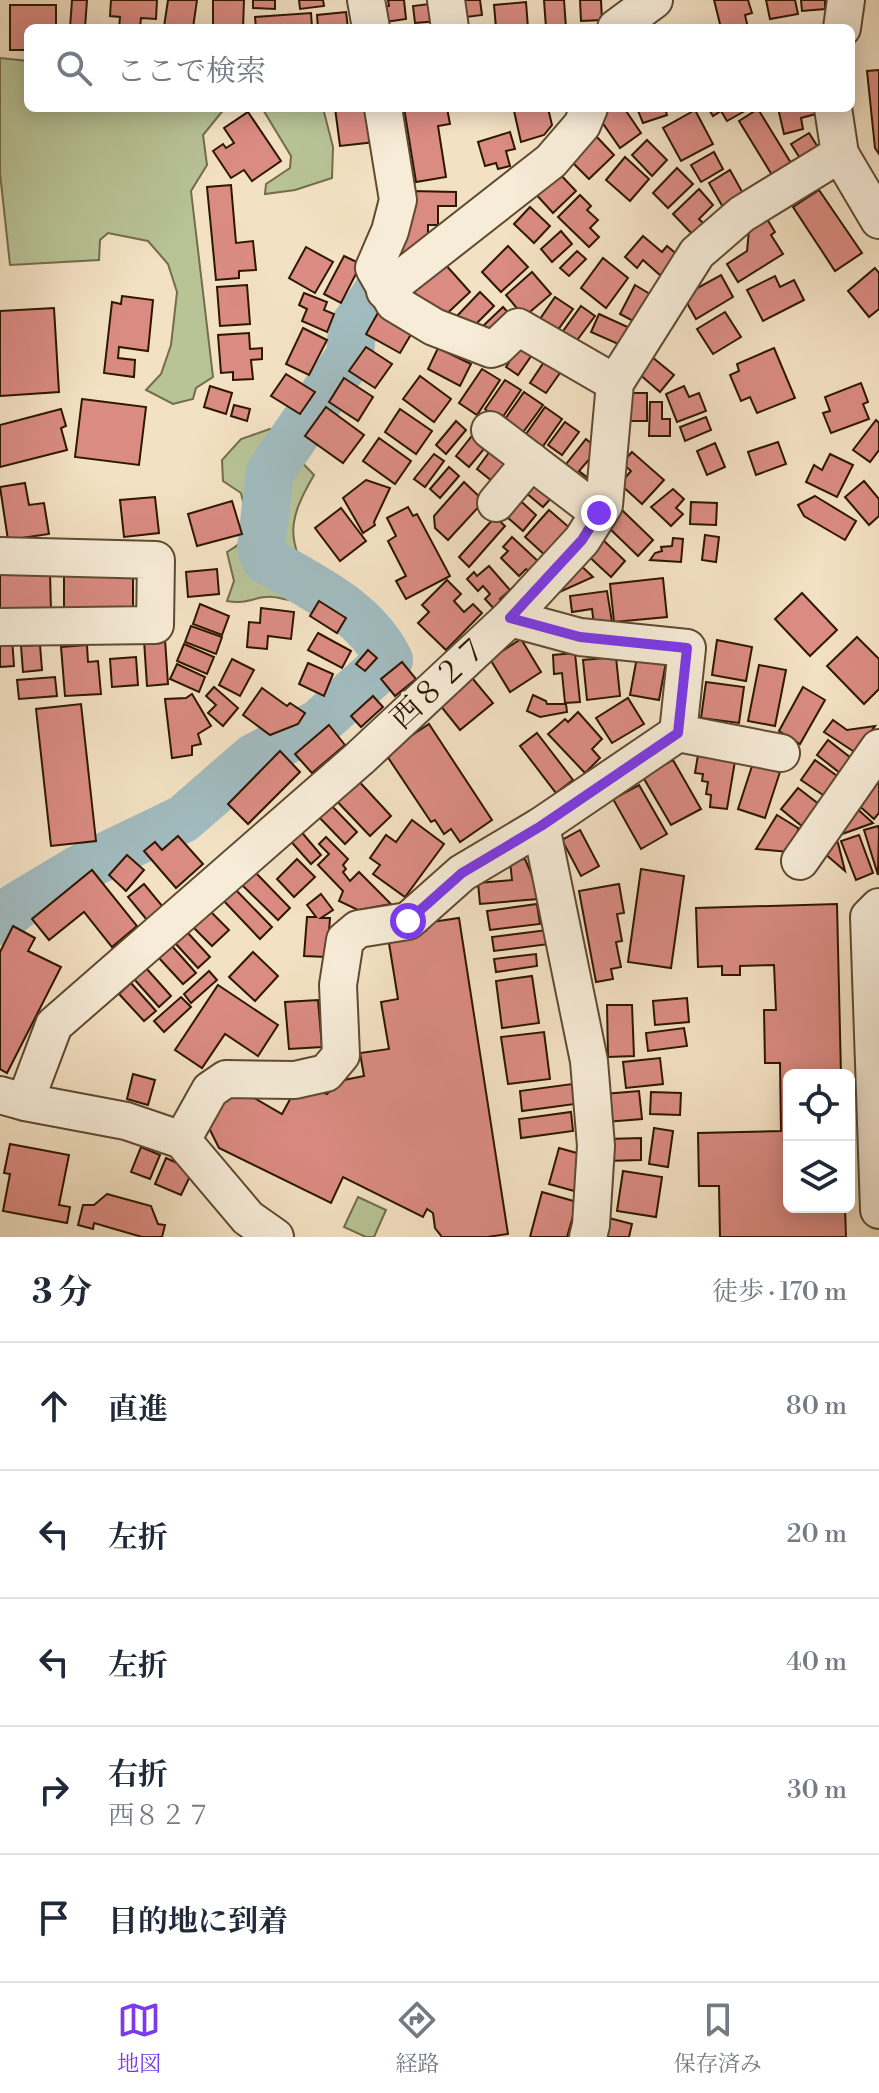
<!DOCTYPE html>
<html lang="ja">
<meta charset="utf-8">
<style>
:root{--surface:#fff;--page:#f2f2f3;--text:#1f2937;--muted:#747a83;--line:#e0e1e3;--accent:#7c3aed}
body{margin:0;font-family:"Libre Bodoni","Noto Serif JP",serif;background:var(--page);color:var(--text)}
.controls{position:absolute;right:24px;bottom:24px;display:grid;overflow:hidden;border-radius:12px;box-shadow:0 4px 20px #0003}
.controls button{width:72px;height:72px;display:grid;place-items:center;padding:0;border:0;border-bottom:2px solid var(--line);background:var(--surface);color:var(--text);font:40px sans-serif}
.stop{position:absolute;width:24px;height:24px;margin:-18px;border:6px solid #7c3aed;border-radius:50%;background:#fff}
.stop.end{background:#7c3aed;border-color:#fff;box-shadow:0 2px 8px #0008}
.list{margin:0;padding:0;list-style:none}
h2{display:flex;justify-content:space-between;align-items:center;height:104px;margin:0;padding:0 32px;font-size:34px}
h2 small{font-size:26px;font-weight:400;color:var(--muted)}
.list li{display:grid;grid-template-columns:52px 1fr auto;gap:24px;align-items:center;box-sizing:border-box;height:128px;padding:0 32px;border-top:2px solid var(--line)}
.list b{display:block;font-size:30px;white-space:nowrap}
.list p{margin:0;font-size:26px;white-space:nowrap;color:var(--muted)}
.list em{font-size:26px;font-style:normal;color:var(--muted)}
.icon{flex:none;width:44px;height:44px;fill:none;stroke:currentColor;stroke-width:2;stroke-linecap:round;stroke-linejoin:round}
.map{position:relative;flex:none;width:879px;height:1237px;overflow:hidden}
.search{position:absolute;background:var(--surface);box-shadow:0 4px 20px #0003;left:24px;right:24px;top:24px;height:88px;display:flex;align-items:center;gap:20px;box-sizing:border-box;padding:0 28px;border-radius:12px;color:var(--muted);font-size:30px}
.sheet{height:744px;background:var(--surface)}
nav{display:flex;justify-content:space-around;align-items:center;box-sizing:border-box;height:112px;border-top:2px solid var(--line);background:var(--surface);font-size:22px;color:var(--muted)}
nav a{display:grid;justify-items:center;gap:4px}
nav .on{color:var(--accent)}
.map>svg:first-child{display:block}
.green{fill:#b8c396;stroke:#736d4b;stroke-width:2}
.lines{fill:none;stroke-linecap:round;stroke-linejoin:round}
.river{stroke:#a1bbbf;stroke-width:48}
.building{fill:#da8b82;stroke:#2e1700;stroke-width:2}
.minor-casing{stroke:#5f4a31;stroke-width:40}
.minor{stroke:#f7ecd8;stroke-width:36}
.route{stroke:#7c3aed;stroke-width:10}
.labels{text-anchor:middle;dominant-baseline:central;stroke-width:7;stroke-linejoin:round;paint-order:stroke}
.street-label{font-size:30px;fill:#2e1700;stroke:#f7ecd8}
</style>
<div class="map">
<svg width="879" height="1237" viewBox="0 0 879 1237">
<rect width="100%" height="100%" fill="#f3e1c3"/>
<filter id="stains"><feTurbulence type="fractalNoise" baseFrequency=".0025" numOctaves="4"/><feColorMatrix values="0 0 0 0 .2 0 0 0 0 .09 0 0 0 0 .02 0 0 0 .5 -.17"/></filter>
<radialGradient id="worn" r=".72"><stop offset=".6" stop-color="#630" stop-opacity="0"/><stop offset="1" stop-color="#630" stop-opacity=".3"/></radialGradient>
<!-- green -->
<g class="green">
<path d="M0 58 28 61V108H225L203 135 207 165 191 191 213 377 196 388 193 399 173 404 146 390 161 374 171 345 177 292 168 264 148 241 108 233 100 240 99 260 10 265 0 173Z"/>
<path d="M262 108H323L333 147 332 178 295 190 265 194 266 184 290 168 291 156Z"/>
<path d="M270 429 314 475C289 518 285 538 311 582L300 599C289 602 284 598 273 597 258 595 247 605 227 601L234 581 227 552C259 534 248 525 241 493L223 481 222 460 241 439Z"/>
<path d="M358 1197 386 1210 374 1237H366L344 1227Z"/>
</g>
<g class="lines">
<!-- river -->
<path class="river" d="M0 921 17 906 77 870 183 819 253 758 319 723 389 660C365 610 311 587 266 560L261 548 270 472 350 356 352 329 392 271 415 252"/>
</g>
<!-- building -->
<g class="building">
<path d="M72 0H87L85 28H70Z"/>
<path d="M111 0H157L156 19 141 18 140 28H109H119L120 17 110 16Z"/>
<path d="M168 0H197L193 28 164 27Z"/>
<path d="M213 0H244L243 28H213Z"/>
<path d="M253 0H275V9L253 8Z"/>
<path d="M299 0H323L324 6 300 9Z"/>
<path d="M388 0H404L406 19 378 23 377 8 389 6Z"/>
<path d="M457 0H480L482 15 459 18Z"/>
<path d="M544 0H564L566 28H546Z"/>
<path d="M580 0H601L602 20 581 21Z"/>
<path d="M714 0H748L752 13 745 15 748 28H721Z"/>
<path d="M766 0H795L798 14 770 19Z"/>
<path d="M801 0H825V9L802 11Z"/>
<path d="M526 2 528 28H496L494 5Z"/>
<path d="M437 3 439 21 415 23 413 6Z"/>
<path d="M10 5H56V28H28V50H10Z"/>
<path d="M346 12 348 28H318L317 15Z"/>
<path d="M311 13 312 28H256L255 17Z"/>
<path d="M879 70V154L875 148 867 71Z"/>
<path d="M335 108H371L375 142 340 146Z"/>
<path d="M404 108H447L450 124 438 126 446 177 416 182Z"/>
<path d="M526 108H548L552 125 544 135 521 142 514 111Z"/>
<path d="M607 108H624L641 133 620 148 597 115Z"/>
<path d="M637 108H665L667 115 643 123Z"/>
<path d="M708 108H750L727 121 721 111 713 116Z"/>
<path d="M778 108H815L816 114 801 118 803 129 784 134Z"/>
<path d="M758 109 791 163 772 175 739 121Z"/>
<path d="M695 110 713 144 681 161 663 128Z"/>
<path d="M248 112 281 161 252 181 244 170 231 178 213 151 223 144 226 148 234 143 224 128Z"/>
<path d="M510 132 515 149 506 151 510 166 498 169 496 163 485 166 478 142Z"/>
<path d="M809 133 821 152 803 163 791 144Z"/>
<path d="M595 135 614 155 589 179 570 160Z"/>
<path d="M647 140 667 160 652 176 632 155Z"/>
<path d="M714 152 723 169 701 182 691 165Z"/>
<path d="M625 157 649 179 630 201 606 180Z"/>
<path d="M677 168 693 184 668 208 653 193Z"/>
<path d="M556 170 576 191 553 213 533 191Z"/>
<path d="M730 170 745 197 724 209 709 183Z"/>
<path d="M231 185 236 243 253 241 256 270 239 271V278L216 280 207 187Z"/>
<path d="M699 189 713 205 699 219 707 227 696 238 673 214Z"/>
<path d="M819 190 862 253 835 271 793 207Z"/>
<path d="M411 191 456 192V206H438V225H428V236L396 258Z"/>
<path d="M580 195 591 206 587 210 598 220 590 228 599 237 589 247 558 217Z"/>
<path d="M530 207 550 226 534 243 514 224Z"/>
<path d="M767 219 775 232 771 235 783 254 738 282 727 264 747 251 749 230Z"/>
<path d="M561 231 572 244 552 262 541 249Z"/>
<path d="M643 236 662 252 667 246 679 256 661 276 643 260 637 268 625 257Z"/>
<path d="M508 246 528 267 501 292 482 272Z"/>
<path d="M306 247 333 262 315 293 289 278Z"/>
<path d="M577 251 586 259 569 276 560 268Z"/>
<path d="M344 256 361 264 341 303 324 294Z"/>
<path d="M603 258 628 278 606 308 581 288Z"/>
<path d="M444 263 470 292 439 321 413 291Z"/>
<path d="M875 268 879 273V309L869 317 848 291Z"/>
<path d="M532 272 551 294 524 317 506 295Z"/>
<path d="M721 275 733 297 696 319 683 296Z"/>
<path d="M775 276 780 287 794 280 804 300 763 321 747 290Z"/>
<path d="M247 285 250 324 220 326 217 287Z"/>
<path d="M635 285 650 294 635 322 620 314Z"/>
<path d="M480 292 494 306 469 331 456 317Z"/>
<path d="M304 293 327 302 324 310 334 314 327 332 302 321 307 309 299 305Z"/>
<path d="M122 296 153 300 148 351 119 347 118 358 135 360 134 377 104 373 112 302 121 304Z"/>
<path d="M555 297 573 309 557 331 540 319Z"/>
<path d="M581 306 595 316 575 343 561 334Z"/>
<path d="M503 307 514 319 494 337 484 325Z"/>
<path d="M54 308 59 392 0 396V311Z"/>
<path d="M379 311 413 331 400 353 366 334Z"/>
<path d="M725 312 741 337 713 354 697 329Z"/>
<path d="M599 314 632 329 625 347 591 332Z"/>
<path d="M303 328 327 340 309 375 286 364Z"/>
<path d="M249 333 250 349 262 348V359L251 360 253 379 233 380V372L221 373 218 335Z"/>
<path d="M521 343 534 352 518 375 506 367Z"/>
<path d="M366 347 392 364 375 388 349 371Z"/>
<path d="M438 348 471 364 460 386 428 369Z"/>
<path d="M774 348 795 398 757 413 750 397 741 401 730 375 739 371 737 364Z"/>
<path d="M652 357 674 375 660 392 638 373Z"/>
<path d="M546 359 562 370 546 393 530 383Z"/>
<path d="M482 369 500 380 477 415 459 403Z"/>
<path d="M286 374 315 392 300 414 271 396Z"/>
<path d="M420 376 451 399 434 422 403 399Z"/>
<path d="M344 378 373 397 358 421 329 402Z"/>
<path d="M505 380 521 390 500 421 485 409Z"/>
<path d="M861 383 868 402 863 404 869 419 831 433 823 413 830 411 825 397Z"/>
<path d="M210 386 232 393 226 414 204 407Z"/>
<path d="M684 386 689 397 699 393 706 411 677 422 666 394Z"/>
<path d="M524 392 543 405 521 435 503 422Z"/>
<path d="M630 393H647V421H629Z"/>
<path d="M82 399 146 407 139 465 75 457Z"/>
<path d="M650 402H662V419H670V436H649Z"/>
<path d="M234 405 250 409 247 421 231 416Z"/>
<path d="M326 407 364 435 343 463 305 436Z"/>
<path d="M545 407 562 419 541 449 524 437Z"/>
<path d="M61 409 66 426 61 428 67 450 0 467V425Z"/>
<path d="M400 409 432 431 416 454 385 432Z"/>
<path d="M706 417 711 430 685 441 680 427Z"/>
<path d="M876 420 879 423V450L870 462 853 450Z"/>
<path d="M456 421 466 430 446 454 436 445Z"/>
<path d="M565 422 579 432 562 455 548 445Z"/>
<path d="M475 432 489 443 469 467 456 456Z"/>
<path d="M379 438 411 461 395 484 363 461Z"/>
<path d="M586 439 598 449 579 471 593 482 588 488 563 468Z"/>
<path d="M778 442 786 464 756 475 748 452Z"/>
<path d="M715 443 725 467 707 475 697 451Z"/>
<path d="M493 447 515 464 497 485 477 469Z"/>
<path d="M632 452 664 480 642 504 620 484 631 471 622 463Z"/>
<path d="M434 454 444 461 425 487 414 479Z"/>
<path d="M830 454 853 465 837 497 806 482 814 465 822 470Z"/>
<path d="M449 467 459 476 440 498 430 489Z"/>
<path d="M528 476 553 496 543 507 519 487Z"/>
<path d="M366 480 390 488 374 522 375 525 363 533 343 498Z"/>
<path d="M864 481 879 499V516L869 525 845 497Z"/>
<path d="M464 482 484 501 448 540 435 528 434 516Z"/>
<path d="M25 483 29 505 44 503 49 534 8 540 0 487Z"/>
<path d="M673 489 684 499 676 508 683 514 671 526 651 507Z"/>
<path d="M513 494 536 515 523 531 499 510Z"/>
<path d="M815 496 856 521 845 540 804 516 798 505Z"/>
<path d="M155 497 159 533 124 537 120 500Z"/>
<path d="M232 501 242 534 197 546 188 514Z"/>
<path d="M691 502 717 503 716 525 690 524Z"/>
<path d="M408 507 413 516 417 514 450 576 406 599 396 581 406 576 388 541 396 536 387 518Z"/>
<path d="M341 508 366 541 340 561 315 528Z"/>
<path d="M549 510 571 529 546 556 525 537Z"/>
<path d="M622 510 653 540 638 556 607 526Z"/>
<path d="M495 517 505 526 469 567 459 557Z"/>
<path d="M705 535 719 537 716 562 702 560Z"/>
<path d="M599 536 625 561 611 577 584 552Z"/>
<path d="M512 537 540 563 531 573 526 569 519 576 501 558 508 551 503 547Z"/>
<path d="M673 538 683 539 681 562 650 560 655 553 662 551 661 547 672 546Z"/>
<path d="M575 560 593 577 553 595Z"/>
<path d="M489 566 510 590 500 599 504 603 496 611 485 599 490 594 483 586 478 591 467 579 474 572 477 576Z"/>
<path d="M217 569 219 594 188 597 186 572Z"/>
<path d="M50 572 51 611H0V573Z"/>
<rect x="64" y="574" width="69" height="36"/>
<path d="M663 578 667 617 614 622 610 584Z"/>
<path d="M447 580 461 594 454 601 464 612 473 604 482 613 446 650 418 623 429 612 422 605Z"/>
<path d="M607 591 612 622 594 625 592 609 572 612 570 596Z"/>
<path d="M802 593 837 630 810 656 775 619Z"/>
<path d="M319 601 346 618 337 633 310 616Z"/>
<path d="M200 604 229 616 222 635 193 624Z"/>
<path d="M261 608 294 612 291 639 268 636 267 649 247 647 249 622 260 623Z"/>
<path d="M191 626 222 637 216 654 185 642Z"/>
<path d="M318 633 351 651 342 668 308 650Z"/>
<path d="M857 637 879 659V689L864 704 827 666Z"/>
<path d="M12 638 14 666 0 667V639Z"/>
<path d="M165 639 168 684 147 686 144 640Z"/>
<path d="M521 639 541 672 510 692 490 659Z"/>
<path d="M717 640 752 647 746 681 712 675Z"/>
<path d="M184 644 214 657 207 674 177 661Z"/>
<path d="M40 645 42 670 23 672 21 646Z"/>
<path d="M87 645 88 662 98 661 101 694 65 696 61 647Z"/>
<path d="M368 650 377 658 365 671 356 664Z"/>
<path d="M575 653 580 702 565 703 562 673 554 674 553 655Z"/>
<path d="M136 657 138 685 112 687 110 659Z"/>
<path d="M616 657 620 696 587 700 583 660Z"/>
<path d="M637 657 666 662 659 700 630 695Z"/>
<path d="M232 659 254 670 240 696 219 685Z"/>
<path d="M402 662 416 679 395 696 381 679Z"/>
<path d="M308 663 333 674 324 696 299 684Z"/>
<path d="M177 664 205 677 199 692 170 679Z"/>
<path d="M759 665 786 670 775 726 748 721Z"/>
<path d="M468 673 493 703 460 730 435 699Z"/>
<path d="M55 677 57 696 19 699 17 680Z"/>
<path d="M706 682 744 687 739 723 701 718Z"/>
<path d="M214 687 238 708 223 726 208 713 216 705 206 696Z"/>
<path d="M803 687 825 700 800 744 779 731Z"/>
<path d="M262 688 287 706 290 703 305 713 298 724 270 735 243 715Z"/>
<path d="M192 694 211 726 198 734 201 744 192 746V755L172 758 165 699 186 698Z"/>
<path d="M533 695 546 701 547 704H566L567 712 540 717 527 711Z"/>
<path d="M373 696 383 707 361 727 351 716Z"/>
<path d="M628 698 644 724 612 743 596 718Z"/>
<path d="M81 704 96 841 51 846 36 709Z"/>
<path d="M578 712 602 739 592 749 600 758 585 773 548 734 565 719 568 722Z"/>
<path d="M833 720 847 730 875 726 856 753 824 732Z"/>
<path d="M429 724 492 820 460 842 451 829 444 834 435 820 431 822 385 753Z"/>
<path d="M329 725 345 745 312 773 295 754Z"/>
<path d="M537 733 573 780 556 793 520 746Z"/>
<path d="M828 740 851 758 840 773 817 755Z"/>
<path d="M280 751 300 772 248 824 228 804Z"/>
<path d="M698 755 735 761 727 809 710 807 711 795 706 794 708 782 702 781 703 774 695 773Z"/>
<path d="M673 760 701 809 671 825 643 777Z"/>
<path d="M815 760 840 778 826 797 801 780Z"/>
<path d="M753 763 780 772 765 818 738 809Z"/>
<path d="M354 776 391 816 370 836 332 796Z"/>
<path d="M875 779 879 782V813L874 819 856 803Z"/>
<path d="M639 785 667 834 641 849 613 799Z"/>
<path d="M798 788 820 805 803 827 781 809Z"/>
<path d="M327 801 357 832 345 844 315 813Z"/>
<path d="M853 805 873 823 842 834 836 829Z"/>
<path d="M777 815 798 828 797 843 789 852 756 849Z"/>
<path d="M412 820 444 844 405 897 373 874 380 865 370 858 386 835 396 842Z"/>
<path d="M878 826 879 830 878 875 864 830Z"/>
<path d="M298 828 321 855 311 864 287 837Z"/>
<path d="M580 830 599 866 581 876 562 840Z"/>
<path d="M859 835 873 873 856 880 841 841Z"/>
<path d="M178 836 203 864 176 888 144 851 155 842 162 850Z"/>
<path d="M326 837 348 859 343 865 346 869 343 872 350 881 359 872 391 904 358 910 339 901 343 891 318 865 329 854 319 844Z"/>
<path d="M834 837 838 843 845 871 824 853Z"/>
<path d="M127 855 144 870 126 891 109 875Z"/>
<path d="M297 859 315 877 294 897 277 879Z"/>
<path d="M525 859 533 878 536 877 538 899 480 904 478 883 512 880 510 861Z"/>
<path d="M252 869 290 908 278 920 239 882Z"/>
<path d="M641 869 684 876 671 968 628 962Z"/>
<path d="M92 870 137 926 112 947 84 912 49 940 32 919Z"/>
<path d="M144 884 163 907 147 920 128 897Z"/>
<path d="M619 884 624 913 617 914 622 941 616 942 621 967 611 969 613 979 596 982 579 891Z"/>
<path d="M234 888 272 927 260 939 222 899Z"/>
<path d="M321 894 333 910 321 918H330L327 957 304 956 307 917H316L307 905Z"/>
<path d="M537 904 540 924 490 930 487 911Z"/>
<path d="M837 904 841 1075H789V1207H845L846 1237H720L719 1186H699L698 1133 781 1131 780 1063H765L764 1010H776L774 965 740 966V975H722V966L698 967 696 908Z"/>
<path d="M208 909 229 930 212 946 191 925Z"/>
<path d="M459 918 508 1234 487 1237H442L435 1228 433 1213 427 1209 423 1217 343 1177 331 1203 219 1148 207 1124 223 1095 244 1092 282 1114 294 1092 318 1091 327 1094 339 1081 364 1076 360 1053 389 1049 381 1002 398 999 388 937 426 931 425 923Z"/>
<path d="M13 926 35 938 28 951 61 967 7 1073 0 1069V952Z"/>
<path d="M547 930 549 944 494 951 492 937Z"/>
<path d="M187 932 210 957 198 968 175 943Z"/>
<path d="M171 945 196 973 183 984 158 957Z"/>
<path d="M253 952 278 976 255 1001 229 977Z"/>
<path d="M536 954 537 966 496 972 494 959Z"/>
<path d="M146 968 171 996 159 1007 134 979Z"/>
<path d="M209 971 217 980 191 1003 184 994Z"/>
<path d="M532 976 539 1023 502 1028 496 981Z"/>
<path d="M131 983 156 1011 144 1021 119 994Z"/>
<path d="M218 985 278 1025 258 1056 225 1034 202 1068 175 1050Z"/>
<path d="M181 997 191 1007 164 1032 154 1021Z"/>
<path d="M687 998 689 1022 655 1025 653 1001Z"/>
<path d="M318 1000 322 1047 289 1049 285 1002Z"/>
<path d="M607 1005H632L634 1056 608 1057Z"/>
<path d="M684 1028 687 1046 648 1051 646 1033Z"/>
<path d="M544 1032 550 1079 508 1084 501 1037Z"/>
<path d="M660 1058 663 1084 626 1088 623 1062Z"/>
<path d="M133 1074 155 1080 148 1105 127 1099Z"/>
<path d="M572 1084 575 1104 522 1111 520 1091Z"/>
<path d="M639 1091 642 1119 606 1122 604 1094Z"/>
<path d="M651 1092 681 1093 680 1115 650 1114Z"/>
<path d="M571 1112 573 1131 521 1138 519 1119Z"/>
<path d="M654 1128 673 1131 668 1167 649 1164Z"/>
<path d="M641 1138V1160L607 1161V1139Z"/>
<path d="M10 1144 69 1155 59 1205 70 1207 67 1223 3 1211 10 1174 4 1173Z"/>
<path d="M141 1147 160 1155 150 1179 131 1172Z"/>
<path d="M559 1148 584 1155 574 1191 549 1184Z"/>
<path d="M166 1158 193 1170 181 1195 155 1184Z"/>
<path d="M623 1171 662 1177 656 1217 617 1211Z"/>
<path d="M542 1192 577 1202 567 1237H530Z"/>
<path d="M107 1194 151 1206 158 1224 165 1225 162 1237H142L94 1223 93 1229 78 1225 83 1205H94Z"/>
<path d="M605 1217 632 1224 629 1237H600Z"/>
</g>
<g class="lines">
<!-- minor casing -->
<g class="minor-casing">
<g id="minor">
<path d="M366 0 371 28"/>
<path d="M446 0 450 28"/>
<path d="M616 28 654 0"/>
<path d="M842 28 846 0"/>
<path d="M383 108 398 200 390 231 374 268 394 303 434 327 491 349 497 347 518 327 615 383"/>
<path d="M833 108 840 154 879 220"/>
<path d="M385 291 551 161 582 125 589 108"/>
<path d="M490 430 599 513"/>
<path d="M496 503 531 461"/>
<path d="M0 556 156 560 155 625 0 627"/>
<path d="M678 733 781 753"/>
<path d="M541 826 589 1061 596 1146 591 1225 588 1237"/>
<path d="M800 861 879 748"/>
<path d="M879 907 869 917 879 1210"/>
<path d="M0 1095 25 1102 126 1121 182 1140 248 1218 275 1237"/>
<path d="M25 1102 54 1025 360 758 510 618 582 540 604 505 615 383 697 253 742 214 840 154"/>
<path d="M182 1140 210 1090 226 1079 295 1080 326 1073 341 1055 338 985 345 940 358 929 408 921 462 873 541 826 678 733 687 648 580 637 510 618"/>
</g>
</g>
<!-- minor -->
<use href="#minor" class="minor"/>
</g>
<g class="lines">
<!-- route -->
<path class="route" d="M408 921 462 873 541 826 678 733 687 648 580 637 510 618 582 540 599 513"/>
</g>
<g class="labels">
<!-- street labels -->
<g class="street-label">
<text transform="translate(440 683) rotate(-43)">西８２７</text>
</g>
</g>
<rect width="100%" height="100%" filter="url(#stains)"/>
<rect width="100%" height="100%" fill="url(#worn)"/>
</svg>
<div class="controls">
<button><svg class="icon" aria-label="locate" viewBox="0 0 24 24"><circle cx="12" cy="12" r="6"/><path d="M12 2v4M12 18v4M2 12h4M18 12h4"/></svg></button>
<button><svg class="icon" aria-label="layers" viewBox="0 0 24 24"><path d="M12 4l9 5-9 5-9-5zM3 14l9 5 9-5"/></svg></button>
</div>
<div class="stop" style="left:408px;top:921px"></div>
<div class="stop end" style="left:599px;top:513px"></div>
<div class="search"><svg class="icon" aria-label="search" viewBox="0 0 24 24"><circle cx="10" cy="10" r="6"/><path d="M15 15l6 6"/></svg>ここで検索</div>
</div>
<section class="sheet">
<h2>3 分<small>徒歩 · 170 m</small></h2>
<ul class="list">
<li><svg class="icon" aria-label="ahead" viewBox="0 0 24 24"><path d="M12 20V5M6 11l6-6 6 6"/></svg><div><b>直進</b></div><em>80 m</em></li>
<li><svg class="icon" aria-label="left" viewBox="0 0 24 24"><path d="M17 20v-9H6M10 6l-5 5 5 5"/></svg><div><b>左折</b></div><em>20 m</em></li>
<li><svg class="icon" aria-label="left" viewBox="0 0 24 24"><path d="M17 20v-9H6M10 6l-5 5 5 5"/></svg><div><b>左折</b></div><em>40 m</em></li>
<li><svg class="icon" aria-label="right" viewBox="0 0 24 24"><path d="M7 20v-9h11M14 6l5 5-5 5"/></svg><div><b>右折</b><p>西８２７</p></div><em>30 m</em></li>
<li><svg class="icon" aria-label="arrive" viewBox="0 0 24 24"><path d="M6 21V4h12l-3 4 3 4H6"/></svg><div><b>目的地に到着</b></div></li>
</ul>
</section>
<nav>
<a class="on"><svg class="icon" aria-label="map" viewBox="0 0 24 24"><path d="M3 6l6-2 6 2 6-2v14l-6 2-6-2-6 2zM9 4v14M15 6v14"/></svg>地図</a>
<a><svg class="icon" aria-label="directions" viewBox="0 0 24 24"><path d="M12 3l9 9-9 9-9-9zM9 14v-3h6M13 9l2 2-2 2"/></svg>経路</a>
<a><svg class="icon" aria-label="saved" viewBox="0 0 24 24"><path d="M7 4h10v16l-5-4-5 4z"/></svg>保存済み</a>
</nav>
